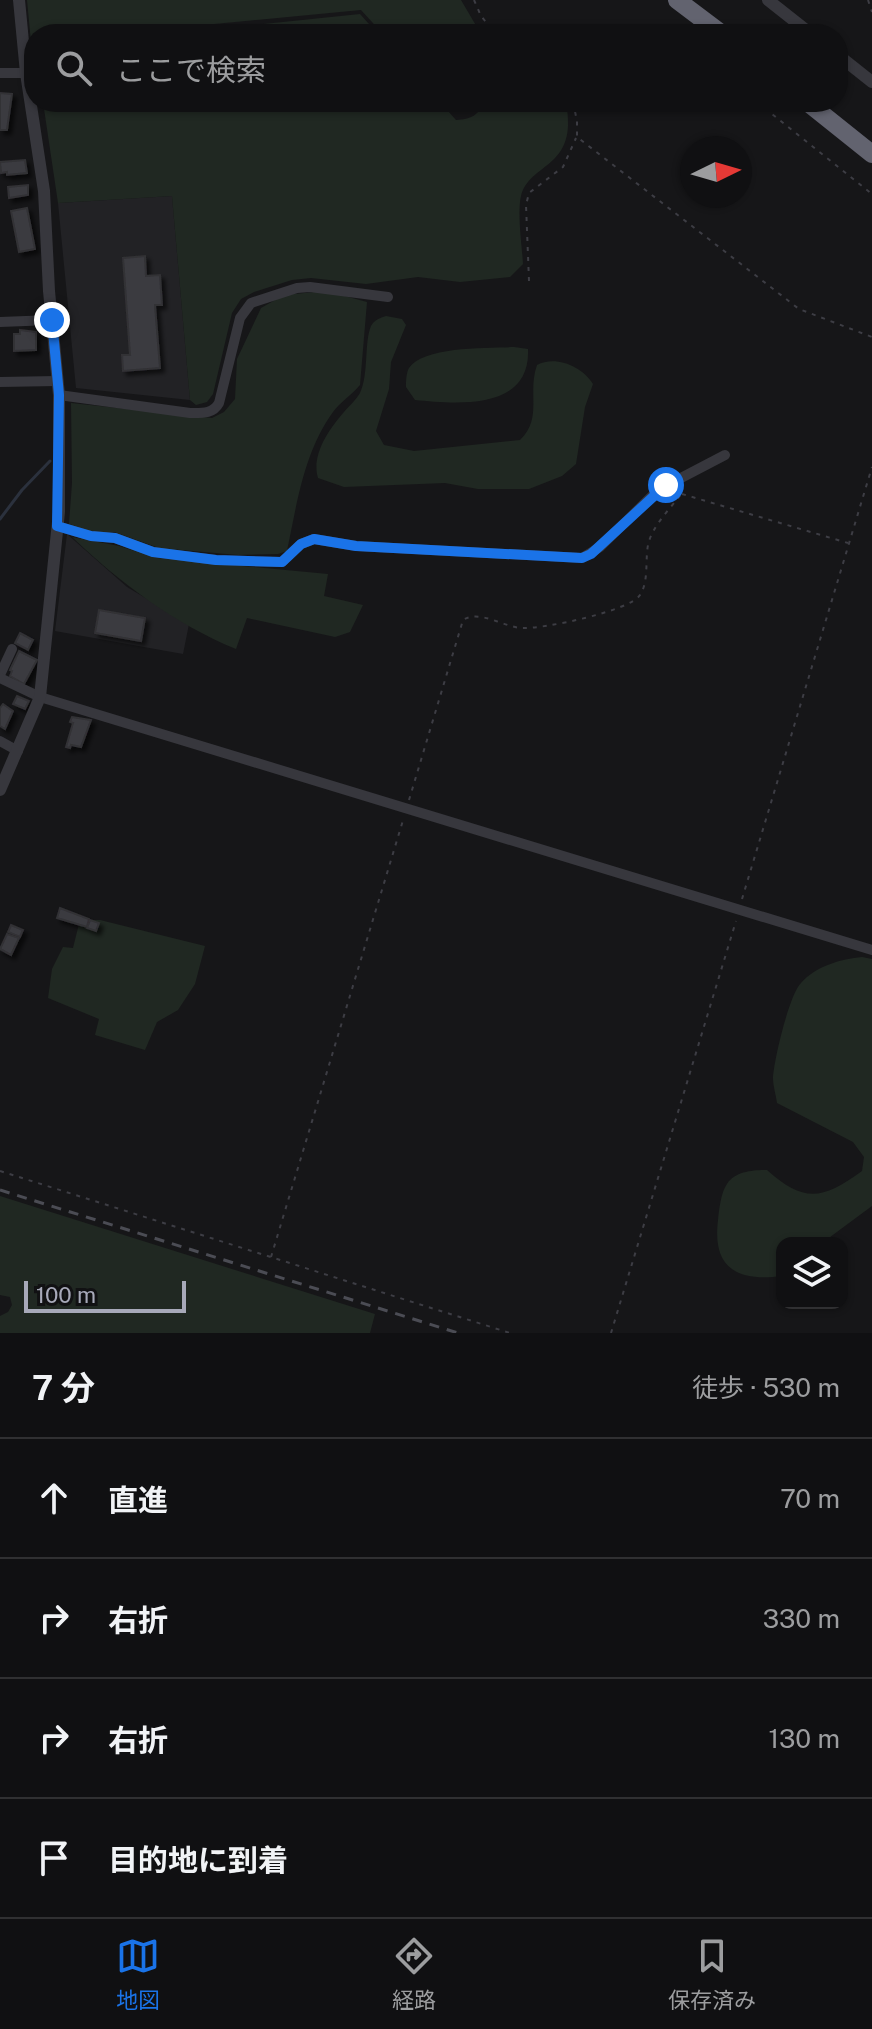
<!DOCTYPE html>
<html lang="ja">
<meta charset="utf-8">
<style>
:root{--surface:#101012;--page:#19191b;--text:#f1f3f6;--muted:#9c9d9f;--line:#303032;--accent:#1a73e8}
body{margin:0;font-family:"Public Sans","Noto Sans JP",sans-serif;background:var(--page);color:var(--text)}
.controls{position:absolute;right:24px;bottom:24px;display:grid;overflow:hidden;border-radius:16px;box-shadow:0 2px 6px #0004}
.controls button{width:72px;height:72px;display:grid;place-items:center;padding:0;border:0;border-bottom:2px solid var(--line);background:var(--surface);color:var(--text);font:40px sans-serif}
.compass{position:absolute;left:680px;top:136px;width:72px;height:72px;border-radius:50%;background:var(--surface);box-shadow:0 2px 6px #0004;rotate:85deg}
.scale{position:absolute;left:24px;bottom:20px;width:162px;box-sizing:border-box;padding-left:8px;border:4px solid #a7a9b9;border-top:0;font-size:22px;line-height:28px;white-space:nowrap;color:#a7a9b9;-webkit-text-stroke:6px #111113;paint-order:stroke}
.stop{position:absolute;width:24px;height:24px;margin:-18px;border:6px solid #1a73e8;border-radius:50%;background:#fff}
.stop.end{background:#1a73e8;border-color:#fff;box-shadow:0 2px 8px #0008}
.list{margin:0;padding:0;list-style:none}
h2{display:flex;justify-content:space-between;align-items:center;height:104px;margin:0;padding:0 32px;font-size:34px}
h2 small{font-size:26px;font-weight:400;color:var(--muted)}
.list li{display:grid;grid-template-columns:52px 1fr auto;gap:24px;align-items:center;box-sizing:border-box;height:120px;padding:0 32px;border-top:2px solid var(--line)}
.list b{display:block;font-size:30px;white-space:nowrap}
.list em{font-size:26px;font-style:normal;color:var(--muted)}
.icon{flex:none;width:44px;height:44px;fill:none;stroke:currentColor;stroke-width:2;stroke-linecap:round;stroke-linejoin:round}
.map{position:relative;flex:none;width:872px;height:1333px;overflow:hidden}
.search{position:absolute;background:var(--surface);box-shadow:0 2px 6px #0004;left:24px;right:24px;top:24px;height:88px;display:flex;align-items:center;gap:20px;box-sizing:border-box;padding:0 28px;border-radius:32px;color:var(--muted);font-size:30px}
.sheet{height:584px;background:var(--surface)}
nav{display:flex;justify-content:space-around;align-items:center;box-sizing:border-box;height:112px;border-top:2px solid var(--line);background:var(--surface);font-size:22px;color:var(--muted)}
nav a{display:grid;justify-items:center;gap:4px}
nav .on{color:var(--accent)}
.map>svg:first-child{display:block}
.built{fill:#222225}
.green{fill:#202822}
.lines{fill:none;stroke-linecap:round;stroke-linejoin:round}
.stream{stroke:#2b313d;stroke-width:3}
.building{fill:#3b3b40;stroke:#313034;stroke-width:2;filter:url(#shadow)}
.path{stroke:#3d3d44;stroke-width:2;stroke-dasharray:4 6;stroke-linecap:butt}
.minor{stroke:#37373d;stroke-width:10}
.tertiary{stroke:#37373d;stroke-width:12}
.motorway{stroke:#62636f;stroke-width:18}
.rail{stroke:#4b4c54;stroke-width:3;stroke-dasharray:10 8;stroke-linecap:butt}
.route{stroke:#1a73e8;stroke-width:10}
</style>
<div class="map">
<svg width="872" height="1333" viewBox="0 0 872 1333">
<defs>
<filter id="shadow"><feDropShadow dx="4" dy="4" stdDeviation="2" flood-color="#0009"/></filter>
</defs>
<rect width="100%" height="100%" fill="#161618"/>
<!-- built -->
<g class="built">
<path d="M172 196 190 400 76 388 58 203Z"/>
<path d="M67 534 127 587 189 624 183 654 55 631Z"/>
</g>
<!-- green -->
<g class="green">
<path d="M27 0H461L481 34H383L361 10 110 34H34V41L31 42Z"/>
<path d="M360 14 378 34H168Z"/>
<path d="M43 102H440L456 120C471 119 478 116 484 102H565C568 110 568 118 568 126 566 168 529 166 521 196 517 213 522 246 523 264L510 277 460 282 418 277 366 284 311 278 292 280 254 292 241 299 232 313 213 394 207 402 196 405 190 400 172 196 58 203Z"/>
<path d="M326 291 367 302 360 385C352 395 340 402 333 412 304 452 297 503 287 551L278 554 238 555 159 548 114 532 96 533 69 524 72 483 71 403 212 418 224 412 235 399 237 359 261 308 284 295Z"/>
<path d="M386 316 402 319 406 325 391 362 389 389 376 431 384 445 414 451 520 440C543 418 527 393 537 365 555 355 582 366 593 384L585 407 576 464 562 476 529 489H478L445 483 344 487 318 478C311 455 329 429 344 412 349 406 356 400 360 393 369 374 364 342 371 326 374 320 380 318 386 316Z"/>
<path d="M514 347 528 349C531 411 457 404 415 400L406 387C406 382 406 373 409 368 423 346 489 348 514 347Z"/>
<path d="M72 537 119 546 157 558 328 574 324 596 363 605 350 632 335 637 247 618 236 649C175 624 120 583 72 537Z"/>
<path d="M80 920H100L205 946 195 984 178 1010 157 1022 145 1050 95 1035 99 1019 48 998 52 969 63 947 73 948Z"/>
<path d="M862 957 872 959V1206L822 1243H782V1276C737 1282 712 1268 718 1220 719 1210 721 1192 727 1184 735 1171 754 1170 767 1170 804 1203 822 1200 862 1171L864 1157 853 1142 777 1103C776 1095 773 1086 773 1078 774 1060 789 995 801 983 816 966 841 959 862 957Z"/>
<path d="M0 1196 375 1314 370 1333H0V1316L8 1312 12 1305 10 1297 0 1295Z"/>
</g>
<g class="lines">
<!-- stream -->
<path class="stream" d="M0 519 22 490 50 461"/>
</g>
<!-- building -->
<g class="building">
<path d="M0 93 12 94 7 130H0Z"/>
<path d="M25 160 27 173 7 175V172L1 173 0 162Z"/>
<path d="M28 185V195L9 198 8 187Z"/>
<path d="M27 208 35 249 19 252 11 211Z"/>
<path d="M145 256 146 276 160 275 162 305H155L160 368 123 371 122 355H130L123 258Z"/>
<path d="M20 330 36 332V350L14 351V334H20Z"/>
<path d="M99 610 145 618 141 641 95 633Z"/>
<path d="M20 633 33 640 28 650 15 643Z"/>
<path d="M19 651 37 660 24 684 10 676 12 671 10 670Z"/>
<path d="M17 696 29 701 25 709 13 704Z"/>
<path d="M3 704 13 711 5 729 0 726V708Z"/>
<path d="M72 717 91 720 81 747 71 745 70 748 66 747 73 723 70 722Z"/>
<path d="M60 908 89 919 87 927 57 918Z"/>
<path d="M90 920 99 923 96 931 87 928Z"/>
<path d="M11 925 23 930 20 937 8 932Z"/>
<path d="M7 934 19 938 11 955 0 949Z"/>
</g>
<g class="lines">
<!-- path -->
<g class="path">
<path d="M474 0 481 16 496 34"/>
<path d="M868 0 872 12"/>
<path d="M573 102 577 121V137L799 309 872 337"/>
<path d="M757 102 872 194"/>
<path d="M529 281 526 205 529 193 563 167 576 138"/>
<path d="M682 494 848 543"/>
<path d="M409 800 463 620C480 609 505 628 523 628 543 629 630 611 640 595 649 581 645 561 648 545 652 526 670 509 682 493"/>
<path d="M742 899 872 467"/>
<path d="M0 1171 510 1333"/>
<path d="M271 1257 404 817"/>
<path d="M611 1333 736 921"/>
</g>
<!-- minor -->
<g class="minor">
<path d="M0 73H26"/>
<path d="M0 322 52 320"/>
<path d="M0 382 57 381"/>
<path d="M59 395 190 413C202 413 213 414 219 403L240 318 251 303 297 288 310 287 388 297"/>
<path d="M57 526 91 536 115 538 153 552 216 560 282 562 301 544 314 539 356 546 582 558 600 547 658 490 725 455"/>
<path d="M0 675 12 649"/>
<path d="M0 678 40 697 872 950"/>
<path d="M0 741 18 751"/>
</g>
<!-- tertiary -->
<g class="tertiary">
<path d="M768 0 811 34"/>
<path d="M838 55 872 82"/>
<path d="M0 790 40 697 59 512V395L49 291 44 191 26 73 19 0"/>
</g>
<!-- motorway -->
<g class="motorway">
<path d="M677 0 722 34"/>
<path d="M807 102 872 154"/>
</g>
<!-- rail -->
<path class="rail" d="M0 1190 458 1333"/>
</g>
<g class="lines">
<!-- route -->
<path class="route" d="M52 320 59 395 57 526 91 536 115 538 153 552 216 560 282 562 301 544 314 539 356 546 582 558 591 554 666 485"/>
</g>
</svg>
<div class="controls">
<button><svg class="icon" aria-label="layers" viewBox="0 0 24 24"><path d="M12 4l9 5-9 5-9-5zM3 14l9 5 9-5"/></svg></button>
</div>
<svg class="compass" viewBox="-18 -18 36 36"><path d="M0-13l5 13h-10z" fill="#e53935"/><path d="M0 13l5-13h-10z" fill="#9c9d9f"/></svg>
<div class="scale">100 m</div>
<div class="stop" style="left:666px;top:485px"></div>
<div class="stop end" style="left:52px;top:320px"></div>
<div class="search"><svg class="icon" aria-label="search" viewBox="0 0 24 24"><circle cx="10" cy="10" r="6"/><path d="M15 15l6 6"/></svg>ここで検索</div>
</div>
<section class="sheet">
<h2>7 分<small>徒歩 · 530 m</small></h2>
<ul class="list">
<li><svg class="icon" aria-label="ahead" viewBox="0 0 24 24"><path d="M12 20V5M6 11l6-6 6 6"/></svg><div><b>直進</b></div><em>70 m</em></li>
<li><svg class="icon" aria-label="right" viewBox="0 0 24 24"><path d="M7 20v-9h11M14 6l5 5-5 5"/></svg><div><b>右折</b></div><em>330 m</em></li>
<li><svg class="icon" aria-label="right" viewBox="0 0 24 24"><path d="M7 20v-9h11M14 6l5 5-5 5"/></svg><div><b>右折</b></div><em>130 m</em></li>
<li><svg class="icon" aria-label="arrive" viewBox="0 0 24 24"><path d="M6 21V4h12l-3 4 3 4H6"/></svg><div><b>目的地に到着</b></div></li>
</ul>
</section>
<nav>
<a class="on"><svg class="icon" aria-label="map" viewBox="0 0 24 24"><path d="M3 6l6-2 6 2 6-2v14l-6 2-6-2-6 2zM9 4v14M15 6v14"/></svg>地図</a>
<a><svg class="icon" aria-label="directions" viewBox="0 0 24 24"><path d="M12 3l9 9-9 9-9-9zM9 14v-3h6M13 9l2 2-2 2"/></svg>経路</a>
<a><svg class="icon" aria-label="saved" viewBox="0 0 24 24"><path d="M7 4h10v16l-5-4-5 4z"/></svg>保存済み</a>
</nav>
